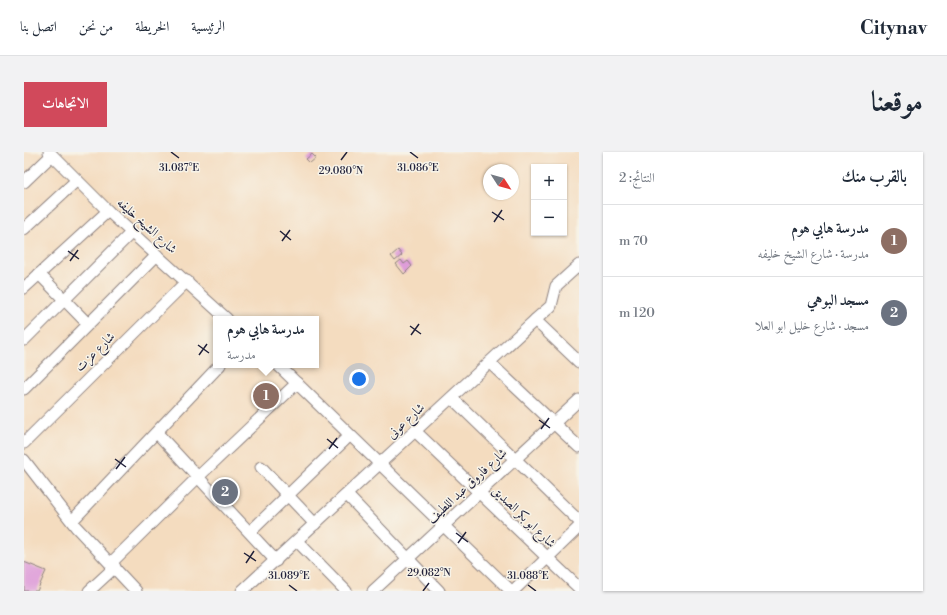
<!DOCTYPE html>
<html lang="ar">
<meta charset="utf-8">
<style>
:root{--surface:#fff;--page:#f2f2f3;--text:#1f2937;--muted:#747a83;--line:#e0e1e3;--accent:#d1495b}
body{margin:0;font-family:"Libre Bodoni",Amiri,serif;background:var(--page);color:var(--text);direction:rtl}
.controls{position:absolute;right:12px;top:12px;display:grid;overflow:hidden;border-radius:0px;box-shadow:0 1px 3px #0004}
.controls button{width:36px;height:36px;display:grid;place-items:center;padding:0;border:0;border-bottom:1px solid var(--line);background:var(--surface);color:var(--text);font:20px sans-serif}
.compass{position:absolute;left:459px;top:12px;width:36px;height:36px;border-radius:50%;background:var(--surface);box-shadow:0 1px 3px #0004;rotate:126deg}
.you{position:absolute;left:335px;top:227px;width:14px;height:14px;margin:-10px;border:3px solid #fff;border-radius:50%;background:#1a73e8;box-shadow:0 0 0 6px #1a73e833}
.badge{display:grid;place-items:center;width:26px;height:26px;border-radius:50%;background:var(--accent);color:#fff;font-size:13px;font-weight:700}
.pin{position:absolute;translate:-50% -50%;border:2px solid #fff;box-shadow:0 1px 4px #0006}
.popup{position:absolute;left:189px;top:164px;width:106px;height:52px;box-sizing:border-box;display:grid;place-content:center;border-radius:0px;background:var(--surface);filter:drop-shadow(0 1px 3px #0005);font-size:13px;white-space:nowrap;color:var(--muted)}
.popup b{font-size:15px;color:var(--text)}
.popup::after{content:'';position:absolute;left:50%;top:100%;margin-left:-8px;border:8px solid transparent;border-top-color:var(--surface)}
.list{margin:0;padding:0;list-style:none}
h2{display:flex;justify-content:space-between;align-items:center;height:52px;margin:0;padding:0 16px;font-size:17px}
h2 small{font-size:13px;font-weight:400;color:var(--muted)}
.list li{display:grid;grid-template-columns:26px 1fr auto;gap:12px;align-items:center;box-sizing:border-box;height:72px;padding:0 16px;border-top:1px solid var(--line)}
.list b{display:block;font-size:15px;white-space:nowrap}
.list p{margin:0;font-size:13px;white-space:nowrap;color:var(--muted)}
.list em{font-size:13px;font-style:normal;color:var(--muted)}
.map{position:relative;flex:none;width:555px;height:439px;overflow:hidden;direction:ltr;border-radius:0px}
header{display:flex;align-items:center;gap:24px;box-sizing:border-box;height:56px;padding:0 20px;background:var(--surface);border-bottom:1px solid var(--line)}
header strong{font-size:19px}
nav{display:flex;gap:22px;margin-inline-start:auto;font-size:14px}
.intro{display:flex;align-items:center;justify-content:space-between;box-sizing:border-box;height:96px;padding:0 24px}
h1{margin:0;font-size:28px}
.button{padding:10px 18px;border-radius:0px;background:var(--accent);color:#fff;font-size:14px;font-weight:700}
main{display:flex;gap:24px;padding:0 24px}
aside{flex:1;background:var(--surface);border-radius:0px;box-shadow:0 1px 3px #0004}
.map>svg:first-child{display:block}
.building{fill:#de9dd9}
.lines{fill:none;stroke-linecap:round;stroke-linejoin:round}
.street-casing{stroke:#8b7f7d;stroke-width:13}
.street{stroke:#fff;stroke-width:11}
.ticks{fill:none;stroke:#22223b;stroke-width:1.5}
.labels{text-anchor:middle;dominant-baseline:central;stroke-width:3;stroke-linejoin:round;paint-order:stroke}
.street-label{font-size:13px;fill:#22223b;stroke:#f7f3e8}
.ticks-label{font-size:10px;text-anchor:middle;fill:#22223b;stroke:#f7f3e8;stroke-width:3;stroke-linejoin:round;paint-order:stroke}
</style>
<header>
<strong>Citynav</strong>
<nav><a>الرئيسية</a><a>الخريطة</a><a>من نحن</a><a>اتصل بنا</a></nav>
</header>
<div class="intro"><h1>موقعنا</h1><a class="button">الاتجاهات</a></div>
<main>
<aside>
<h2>بالقرب منك<small>النتائج: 2</small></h2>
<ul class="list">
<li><span class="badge" style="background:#8d6e63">1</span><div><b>مدرسة هابي هوم</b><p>مدرسة · شارع الشيخ خليفه</p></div><em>70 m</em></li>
<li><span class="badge" style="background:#6b7280">2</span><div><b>مسجد البوهي</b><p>مسجد · شارع خليل ابو العلا</p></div><em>120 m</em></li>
</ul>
</aside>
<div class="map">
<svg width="555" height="439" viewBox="0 0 555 439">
<rect width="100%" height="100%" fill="#f7f3e8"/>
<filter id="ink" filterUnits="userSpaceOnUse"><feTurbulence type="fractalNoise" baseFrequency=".025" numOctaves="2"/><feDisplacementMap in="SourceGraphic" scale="8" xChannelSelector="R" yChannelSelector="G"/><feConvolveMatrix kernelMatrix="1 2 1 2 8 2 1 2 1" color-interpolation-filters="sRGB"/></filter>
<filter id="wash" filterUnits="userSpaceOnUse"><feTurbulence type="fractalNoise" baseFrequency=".012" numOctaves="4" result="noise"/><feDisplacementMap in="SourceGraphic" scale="16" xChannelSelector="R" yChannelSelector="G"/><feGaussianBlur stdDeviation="0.9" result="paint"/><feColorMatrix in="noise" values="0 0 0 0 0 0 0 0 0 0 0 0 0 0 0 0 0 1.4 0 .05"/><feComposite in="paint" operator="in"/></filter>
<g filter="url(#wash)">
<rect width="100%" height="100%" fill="#f4dcbf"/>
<g id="blocks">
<!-- building -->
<g class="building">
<path d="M288 2 292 6 286 11 282 7Z"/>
<path d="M374 98 378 103 371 109 367 104Z"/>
<path d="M377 108 380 112 384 109 388 114 380 122 372 112Z"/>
<path d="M0 410 22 419 13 439H0Z"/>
</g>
</g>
</g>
<g filter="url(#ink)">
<use href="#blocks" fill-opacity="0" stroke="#8b7f7d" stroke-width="1"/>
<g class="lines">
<!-- street casing -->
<g class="street-casing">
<g id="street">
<path d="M25 0 84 59 203 167"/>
<path d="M0 30 28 3"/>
<path d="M0 77 53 28"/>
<path d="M15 122 64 172"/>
<path d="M0 136 84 59"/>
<path d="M511 168 555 210"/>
<path d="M0 188 108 80"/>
<path d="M466 211 555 295"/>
<path d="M254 213 487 439"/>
<path d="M0 237 133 103"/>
<path d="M428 246 555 369"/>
<path d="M391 279 555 436"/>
<path d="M133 281 252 409"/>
<path d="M0 291 163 129"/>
<path d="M0 308 52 375 112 439"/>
<path d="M237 315 291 372"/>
<path d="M323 343 415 439"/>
<path d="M48 369 196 213"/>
<path d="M226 380 326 283"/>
<path d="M273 389 322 439"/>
<path d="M87 411 174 325 273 231"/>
<path d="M65 439 91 415"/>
<path d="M218 439 511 168 527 154 532 134 555 113"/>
<path d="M349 439 555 248"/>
<path d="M489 439 555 375"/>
</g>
</g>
<!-- street -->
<use href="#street" class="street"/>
</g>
</g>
<!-- ticks -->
<path class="ticks" d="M147 0 155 6M386 0 394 6M317 8 323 0M468 60 480 68M470 70 478 58M256 79 267 88M258 89 266 78M44 99 55 107M46 109 54 98M386 174 397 182M387 183 395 172M174 193 185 201M175 203 183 192M515 268 526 276M517 277 525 266M303 287 314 296M305 297 313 286M91 307 102 315M92 317 101 305M432 381 444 390M434 391 442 380M220 401 232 409M222 411 230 399M265 433 273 439M504 433 512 439M399 439 405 431"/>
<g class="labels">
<!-- street labels -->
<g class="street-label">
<text transform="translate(123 74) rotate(42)">شارع الشيخ خليفه</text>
<text transform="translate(71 200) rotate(-45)">شارع عزت</text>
<text transform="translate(382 269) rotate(-43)">شارع عونى</text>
<text transform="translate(443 334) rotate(-43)">شارع فاروق عبد اللطيف</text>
<text transform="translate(500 365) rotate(44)">شارع ابو بكر الصديق</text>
</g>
</g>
<g class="ticks-label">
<text x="155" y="19">31.087°E</text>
<text x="394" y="19">31.086°E</text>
<text x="317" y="22">29.080°N</text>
<text x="405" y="424">29.082°N</text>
<text x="265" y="427">31.089°E</text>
<text x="504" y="427">31.088°E</text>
</g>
</svg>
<div class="controls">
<button>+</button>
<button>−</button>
</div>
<svg class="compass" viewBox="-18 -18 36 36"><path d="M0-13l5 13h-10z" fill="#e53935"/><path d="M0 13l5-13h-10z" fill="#747a83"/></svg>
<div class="you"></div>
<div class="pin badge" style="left:242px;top:244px;background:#8d6e63">1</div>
<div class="popup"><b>مدرسة هابي هوم</b>مدرسة</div>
<div class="pin badge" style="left:201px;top:340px;background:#6b7280">2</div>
</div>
</main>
